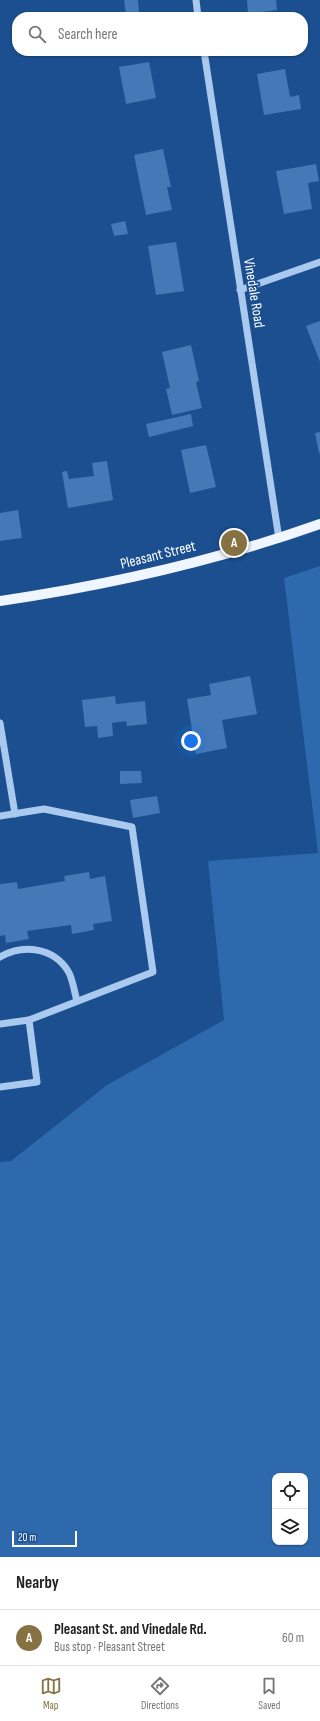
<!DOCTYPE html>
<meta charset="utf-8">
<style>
:root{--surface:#fff;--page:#f2f2f2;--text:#222;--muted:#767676;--line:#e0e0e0;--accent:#857141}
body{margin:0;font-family:"Sofia Sans Condensed",sans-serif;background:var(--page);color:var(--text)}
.controls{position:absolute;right:12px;bottom:12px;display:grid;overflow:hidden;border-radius:8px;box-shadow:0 1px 3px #0004}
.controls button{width:36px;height:36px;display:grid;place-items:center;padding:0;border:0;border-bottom:1px solid var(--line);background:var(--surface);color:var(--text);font:20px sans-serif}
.scale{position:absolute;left:12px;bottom:10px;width:65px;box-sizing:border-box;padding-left:4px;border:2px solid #fff;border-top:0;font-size:11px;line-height:14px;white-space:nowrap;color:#fff;-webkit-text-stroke:3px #1b4f8f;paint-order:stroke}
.you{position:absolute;left:191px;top:741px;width:14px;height:14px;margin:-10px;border:3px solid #fff;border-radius:50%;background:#1a73e8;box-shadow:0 0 0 6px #1a73e833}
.badge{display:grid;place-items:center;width:26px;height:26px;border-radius:50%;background:var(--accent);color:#fff;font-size:13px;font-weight:700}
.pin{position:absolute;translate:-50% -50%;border:2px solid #fff;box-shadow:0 1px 4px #0006}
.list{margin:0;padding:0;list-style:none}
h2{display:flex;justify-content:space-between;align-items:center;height:52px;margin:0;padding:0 16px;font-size:17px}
h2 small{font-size:13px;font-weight:400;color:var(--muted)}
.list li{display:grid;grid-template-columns:26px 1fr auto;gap:12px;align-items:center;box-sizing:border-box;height:56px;padding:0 16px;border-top:1px solid var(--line)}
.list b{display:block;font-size:15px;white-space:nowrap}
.list p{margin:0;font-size:13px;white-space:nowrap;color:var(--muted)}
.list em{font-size:13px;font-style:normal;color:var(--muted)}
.icon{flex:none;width:22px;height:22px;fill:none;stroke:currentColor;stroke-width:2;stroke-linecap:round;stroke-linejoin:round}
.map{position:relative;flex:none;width:320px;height:1557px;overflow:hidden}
.search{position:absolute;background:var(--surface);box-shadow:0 1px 3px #0004;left:12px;right:12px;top:12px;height:44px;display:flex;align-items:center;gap:10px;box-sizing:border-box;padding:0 14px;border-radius:16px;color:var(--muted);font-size:15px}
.sheet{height:108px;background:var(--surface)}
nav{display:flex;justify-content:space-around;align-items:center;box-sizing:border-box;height:56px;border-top:1px solid var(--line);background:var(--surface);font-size:11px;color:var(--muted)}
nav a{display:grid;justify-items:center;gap:2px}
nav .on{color:var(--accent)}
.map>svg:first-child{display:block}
.green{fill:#2e69ad;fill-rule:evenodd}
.building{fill:#4478b7}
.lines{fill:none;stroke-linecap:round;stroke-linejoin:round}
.minor{stroke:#a9c9ee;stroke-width:7}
.major{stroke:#f0f6ff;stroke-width:10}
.labels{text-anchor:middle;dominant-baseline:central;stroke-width:4;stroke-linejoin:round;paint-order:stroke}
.street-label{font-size:15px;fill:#fff;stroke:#1b4f8f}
</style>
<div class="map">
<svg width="320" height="1557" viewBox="0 0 320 1557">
<rect width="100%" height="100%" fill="#1b4f8f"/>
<!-- green -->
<path class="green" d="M320 566V1557H0V1162L11 1161 107 1085 224 1020 208 861 318 853 284 578ZM275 1476H305V1542H275Z"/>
<!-- building -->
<g class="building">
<path d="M124 0H138L139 12 126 14Z"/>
<path d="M247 0H276L277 10 248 14Z"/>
<path d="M149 62 156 98 126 104 119 67Z"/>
<path d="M285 69 290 97 299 95 301 109 264 115 257 74Z"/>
<path d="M163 149 171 187H167L172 210 146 215 134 155Z"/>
<path d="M316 164 319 181 308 183 312 209 284 214 276 171Z"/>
<path d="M125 221 128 234 114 236 111 224Z"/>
<path d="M176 242 184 291 156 295 148 246Z"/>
<path d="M320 321V362L306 326Z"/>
<path d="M191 345 199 381 196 382 202 408 172 415 166 389 170 388 162 352Z"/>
<path d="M191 414 193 426 149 437 146 424Z"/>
<path d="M320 432V453H319L315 433Z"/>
<path d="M206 445 216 487 190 493 181 450Z"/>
<path d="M107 461 113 500 68 508 62 472 67 471 69 479 94 476 92 463Z"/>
<path d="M18 510 22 538 0 541V513Z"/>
<path d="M250 676 257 714 222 720 227 748 196 754 187 699 211 695 209 684Z"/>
<path d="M115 696 116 704 145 701 147 724 127 726 126 721 112 723 113 736 98 738 97 726 85 727 82 700Z"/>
<path d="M120 771H141L142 783 120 784Z"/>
<path d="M157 796 160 813 133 818 130 800Z"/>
<path d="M89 872 90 879 105 876 112 921 93 924 94 930 72 934 71 925 27 931 29 939 6 943 5 935 0 936V884L17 882 18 889 65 881 64 876Z"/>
</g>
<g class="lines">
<!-- minor -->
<g class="minor">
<path d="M196 0 198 17"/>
<path d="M204 51 279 539"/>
<path d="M240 290 320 262"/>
<path d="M0 723 15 814"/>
<path d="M0 816 44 809 132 827 153 972 29 1020 0 1024"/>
<path d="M0 957C23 944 53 947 68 971 73 979 74 991 77 1001"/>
<path d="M0 1087 37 1082 29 1020"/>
</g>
<!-- major -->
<path class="major" d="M0 601C109 585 216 561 320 524"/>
</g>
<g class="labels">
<!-- street labels -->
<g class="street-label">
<text transform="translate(254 293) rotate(81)">Vinedale Road</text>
<text transform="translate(158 555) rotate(-14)">Pleasant Street</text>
</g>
</g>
</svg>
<div class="controls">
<button><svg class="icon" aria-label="locate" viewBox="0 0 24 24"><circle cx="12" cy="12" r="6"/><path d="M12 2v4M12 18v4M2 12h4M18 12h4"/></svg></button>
<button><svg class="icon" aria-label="layers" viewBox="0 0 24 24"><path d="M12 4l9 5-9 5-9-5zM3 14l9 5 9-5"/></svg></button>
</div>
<div class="scale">20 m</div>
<div class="you"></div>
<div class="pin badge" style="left:234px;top:543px">A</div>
<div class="search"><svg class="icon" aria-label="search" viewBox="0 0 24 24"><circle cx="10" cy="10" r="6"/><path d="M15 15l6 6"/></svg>Search here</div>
</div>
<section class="sheet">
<h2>Nearby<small></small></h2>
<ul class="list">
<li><span class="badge">A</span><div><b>Pleasant St. and Vinedale Rd.</b><p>Bus stop · Pleasant Street</p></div><em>60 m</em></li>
</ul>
</section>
<nav>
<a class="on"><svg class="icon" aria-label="map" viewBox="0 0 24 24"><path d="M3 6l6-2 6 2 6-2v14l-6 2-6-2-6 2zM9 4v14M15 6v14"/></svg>Map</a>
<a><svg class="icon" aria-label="directions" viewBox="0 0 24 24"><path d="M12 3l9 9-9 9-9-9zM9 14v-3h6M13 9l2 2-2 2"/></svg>Directions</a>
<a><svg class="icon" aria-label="saved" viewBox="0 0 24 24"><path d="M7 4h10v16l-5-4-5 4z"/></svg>Saved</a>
</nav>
